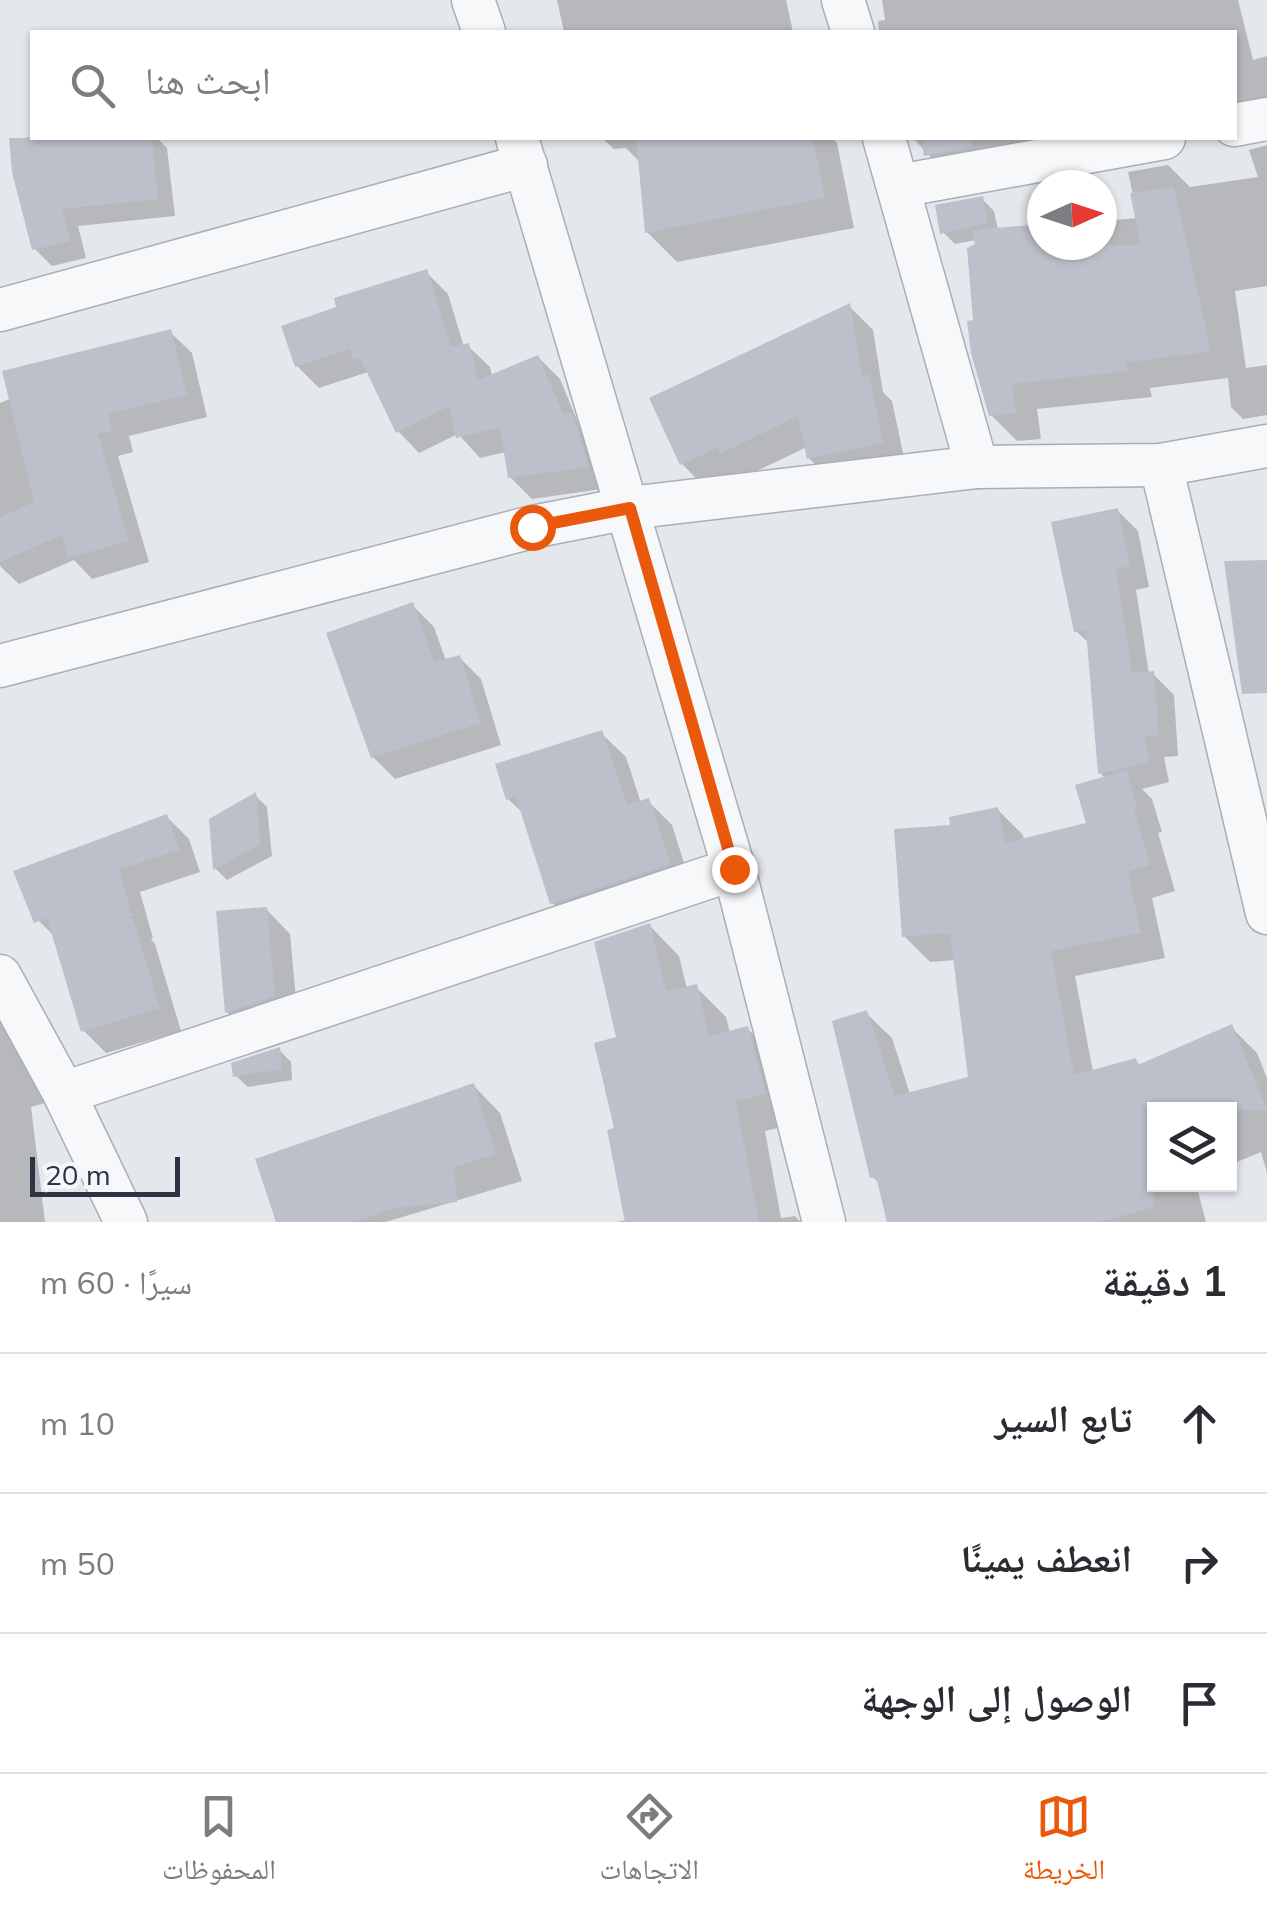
<!DOCTYPE html>
<html lang="ar">
<meta charset="utf-8">
<style>
:root{--surface:#fff;--page:#f7f7f7;--text:#2b2b33;--muted:#7c7c81;--line:#e1e1e2;--accent:#ea580c}
body{margin:0;font-family:Mulish,"Noto Naskh Arabic",sans-serif;background:var(--page);color:var(--text);direction:rtl}
.controls{position:absolute;right:30px;bottom:30px;display:grid;overflow:hidden;border-radius:0px;box-shadow:0 2px 8px #0004}
.controls button{width:90px;height:90px;display:grid;place-items:center;padding:0;border:0;border-bottom:2px solid var(--line);background:var(--surface);color:var(--text);font:50px sans-serif}
.compass{position:absolute;left:1027px;top:170px;width:90px;height:90px;border-radius:50%;background:var(--surface);box-shadow:0 2px 8px #0004;rotate:87deg}
.scale{position:absolute;left:30px;bottom:25px;width:150px;box-sizing:border-box;padding-left:10px;border:5px solid #2b3445;border-top:0;font-size:28px;line-height:35px;white-space:nowrap;color:#2b3445;-webkit-text-stroke:8px #f4f6f9;paint-order:stroke}
.stop{position:absolute;width:30px;height:30px;margin:-22px;border:8px solid #ea580c;border-radius:50%;background:#fff}
.stop.end{background:#ea580c;border-color:#fff;box-shadow:0 2px 10px #0008}
.list{margin:0;padding:0;list-style:none}
h2{display:flex;justify-content:space-between;align-items:center;height:130px;margin:0;padding:0 40px;font-size:42px}
h2 small{font-size:32px;font-weight:400;color:var(--muted)}
.list li{display:grid;grid-template-columns:65px 1fr auto;gap:30px;align-items:center;box-sizing:border-box;height:140px;padding:0 40px;border-top:2px solid var(--line)}
.list b{display:block;font-size:38px;white-space:nowrap}
.list em{font-size:32px;font-style:normal;color:var(--muted)}
.icon{flex:none;width:55px;height:55px;fill:none;stroke:currentColor;stroke-width:2;stroke-linecap:round;stroke-linejoin:round}
.map{position:relative;flex:none;width:1267px;height:1222px;overflow:hidden;direction:ltr}
.search{position:absolute;background:var(--surface);box-shadow:0 2px 8px #0004;left:30px;right:30px;top:30px;height:110px;display:flex;align-items:center;gap:25px;box-sizing:border-box;padding:0 35px;border-radius:0px;color:var(--muted);font-size:38px}
.sheet{height:550px;background:var(--surface)}
nav{display:flex;justify-content:space-around;align-items:center;box-sizing:border-box;height:140px;border-top:2px solid var(--line);background:var(--surface);font-size:28px;color:var(--muted)}
nav a{display:grid;justify-items:center;gap:5px}
nav .on{color:var(--accent)}
.map>svg:first-child{display:block}
.shadow{fill:#0003}
.building{fill:#bbc0ca}
.lines{fill:none;stroke-linecap:round;stroke-linejoin:round}
.street-casing{stroke:#a9aeb7;stroke-width:45}
.street{stroke:#f7f8fa;stroke-width:42}
.route{stroke:#ea580c;stroke-width:12}
</style>
<div class="map">
<svg width="1267" height="1222" viewBox="0 0 1267 1222">
<rect width="100%" height="100%" fill="#e4e7ec"/>
<!-- shadow -->
<g class="shadow">
<path d="M557 0H786L793 32H564Z"/>
<path d="M882 0H1238L1253 60 1267 56V124L1234 123V32H879L878 21 885 20Z"/>
<path d="M32 137 157 138 167 148 175 216 78 226 86 258 52 266 35 249 12 139Z"/>
<path d="M602 138H832L837 143 854 228 677 262 647 232 641 163 626 148 614 149Z"/>
<path d="M913 138H1070L953 181Z"/>
<path d="M1267 145V286L1235 291 1246 368 1267 365V415L1243 419 1231 407 1228 378 1150 388 1152 397 1037 409 1041 439 1017 441 991 415 975 322 976 240 955 244 943 232 982 199 994 211 998 230 1042 227V245H1102V221L1138 218 1128 172 1168 165 1190 187 1258 177 1249 150Z"/>
<path d="M426 272 448 294 464 347 468 346 490 367 492 376 538 357 560 379 577 420 593 436 609 488 532 499 510 477 506 452 480 458 458 434 419 453 398 431 368 372 319 388 297 366Z"/>
<path d="M849 306 873 330 883 392 892 401 906 467 833 482 809 458 807 447 746 476 741 472 706 488 682 464 652 399Z"/>
<path d="M170 332 192 353 207 417 129 436 133 452 118 456 149 562 92 579 74 560 19 584 0 566V403Z"/>
<path d="M1117 510 1138 531 1149 587 1136 590 1149 674H1153L1174 695 1178 756 1164 757 1169 782 1142 789 1152 799 1162 832 1158 833 1175 891 1152 898 1165 958 1075 976 1093 1072 1135 1060 1141 1066 1231 1027 1257 1053 1267 1078V1173L1261 1152 1230 1165V1110H1154V1184H1196L1206 1222H890L881 1185 872 1176 866 1013 892 1038 910 1094 971 1079 956 960 930 962 904 936 953 827 997 809 1023 835 1024 841 1089 825 1106 779 1100 773 1090 644 1076 631Z"/>
<path d="M412 605 434 627 446 661 459 657 481 679 501 745 395 779 373 757Z"/>
<path d="M601 733 626 757 641 803 648 801 672 825 692 888 576 927 552 903 524 814 508 799Z"/>
<path d="M256 796 267 807 272 856 227 880 216 869 212 821Z"/>
<path d="M167 817 189 839 200 872 140 892 153 938 151 939 155 944 181 1031 106 1053 83 1030 55 937 34 916Z"/>
<path d="M266 909 290 934 298 1020 251 1036 227 1012Z"/>
<path d="M650 926 679 956 687 989 696 987 726 1017 730 1033 747 1028 777 1059 794 1124 765 1131 781 1218 795 1216 801 1222H617L627 1220 617 1130 620 1038Z"/>
<path d="M0 1018 48 1102 31 1107 45 1222H0Z"/>
<path d="M279 1050 291 1062 292 1080 248 1087 236 1076Z"/>
<path d="M474 1086 500 1113 522 1181 386 1222H280Z"/>
</g>
<!-- building -->
<g class="building">
<path d="M9 138H152L158 199 62 209 70 241 32 250 12 172Z"/>
<path d="M636 138H813L825 198 645 233Z"/>
<path d="M921 138H970L972 147 924 156Z"/>
<path d="M1174 187 1211 351 1125 363 1128 371 1012 384 1016 413 989 416 971 353 967 321 973 320 967 248 975 244 971 230 1042 224V245H1141L1130 193Z"/>
<path d="M983 196 988 223 940 234 935 205Z"/>
<path d="M427 269 451 347 469 343 478 380 538 355 563 413 572 412 589 467 508 478 500 427 456 438 449 406 396 433 360 358 353 360 349 349 295 367 281 326 336 307 334 298Z"/>
<path d="M850 303 862 376 869 374 883 443 807 459 798 416 720 454 717 448 680 465 649 398Z"/>
<path d="M171 329 187 395 108 414 112 431 98 434 129 541 68 558 62 535 0 562V517L34 502 2 371Z"/>
<path d="M1118 508 1130 566 1116 569 1132 673 1154 671 1159 735 1144 737 1150 762 1098 774 1086 630 1074 632 1051 522Z"/>
<path d="M1267 560V693L1242 694 1224 561Z"/>
<path d="M413 602 434 662 460 655 481 723 371 758 326 633Z"/>
<path d="M602 730 627 805 649 798 670 864 550 904 516 797 506 800 495 764Z"/>
<path d="M1127 770 1137 807 1134 808 1150 865 1128 872 1141 933 1051 951 1074 1075 1136 1058 1138 1065 1232 1024 1267 1110H1154V1207L1100 1222H887L876 1177 870 1178 832 1021 867 1010 895 1096 968 1077 950 933 902 937 894 829 950 825 949 817 998 807 1005 843 1086 823 1075 785Z"/>
<path d="M256 792 261 844 213 870 209 819Z"/>
<path d="M167 814 179 850 119 870 132 915 124 919 133 918 160 1008 81 1032 47 918 34 923 13 871Z"/>
<path d="M267 907 275 996 225 1013 216 911Z"/>
<path d="M650 923 666 991 697 984 709 1036 748 1026 766 1094 736 1101 759 1222H625L607 1130 614 1128 594 1043 616 1037 594 942Z"/>
<path d="M280 1047 282 1069 233 1077 231 1063Z"/>
<path d="M474 1083 496 1154 454 1167 457 1202 394 1208 354 1222H276L255 1159Z"/>
</g>
<g class="lines">
<!-- street casing -->
<g class="street-casing">
<g id="street">
<path d="M473 0 484 32"/>
<path d="M843 0 853 32"/>
<path d="M1234 125 1267 119"/>
<path d="M517 138 734 869 824 1222"/>
<path d="M884 138 977 467"/>
<path d="M899 186 1164 138"/>
<path d="M0 310 526 165"/>
<path d="M1161 465 1267 913"/>
<path d="M0 666 532 527 629 508 977 467 1161 465 1267 446"/>
<path d="M0 976 64 1093 126 1222"/>
<path d="M64 1093 734 869"/>
</g>
</g>
<!-- street -->
<use href="#street" class="street"/>
</g>
<g class="lines">
<!-- route -->
<path class="route" d="M532 527 630 508 734 869"/>
</g>
</svg>
<div class="controls">
<button><svg class="icon" aria-label="layers" viewBox="0 0 24 24"><path d="M12 4l9 5-9 5-9-5zM3 14l9 5 9-5"/></svg></button>
</div>
<svg class="compass" viewBox="-18 -18 36 36"><path d="M0-13l5 13h-10z" fill="#e53935"/><path d="M0 13l5-13h-10z" fill="#7c7c81"/></svg>
<div class="scale">20 m</div>
<div class="stop" style="left:532px;top:527px"></div>
<div class="stop end" style="left:734px;top:869px"></div>
<div class="search"><svg class="icon" aria-label="search" viewBox="0 0 24 24"><circle cx="10" cy="10" r="6"/><path d="M15 15l6 6"/></svg>ابحث هنا</div>
</div>
<section class="sheet">
<h2>1 دقيقة<small>سيرًا · 60 m</small></h2>
<ul class="list">
<li><svg class="icon" aria-label="ahead" viewBox="0 0 24 24"><path d="M12 20V5M6 11l6-6 6 6"/></svg><div><b>تابع السير</b></div><em>10 m</em></li>
<li><svg class="icon" aria-label="right" viewBox="0 0 24 24"><path d="M7 20v-9h11M14 6l5 5-5 5"/></svg><div><b>انعطف يمينًا</b></div><em>50 m</em></li>
<li><svg class="icon" aria-label="arrive" viewBox="0 0 24 24"><path d="M6 21V4h12l-3 4 3 4H6"/></svg><div><b>الوصول إلى الوجهة</b></div></li>
</ul>
</section>
<nav>
<a class="on"><svg class="icon" aria-label="map" viewBox="0 0 24 24"><path d="M3 6l6-2 6 2 6-2v14l-6 2-6-2-6 2zM9 4v14M15 6v14"/></svg>الخريطة</a>
<a><svg class="icon" aria-label="directions" viewBox="0 0 24 24"><path d="M12 3l9 9-9 9-9-9zM9 14v-3h6M13 9l2 2-2 2"/></svg>الاتجاهات</a>
<a><svg class="icon" aria-label="saved" viewBox="0 0 24 24"><path d="M7 4h10v16l-5-4-5 4z"/></svg>المحفوظات</a>
</nav>
